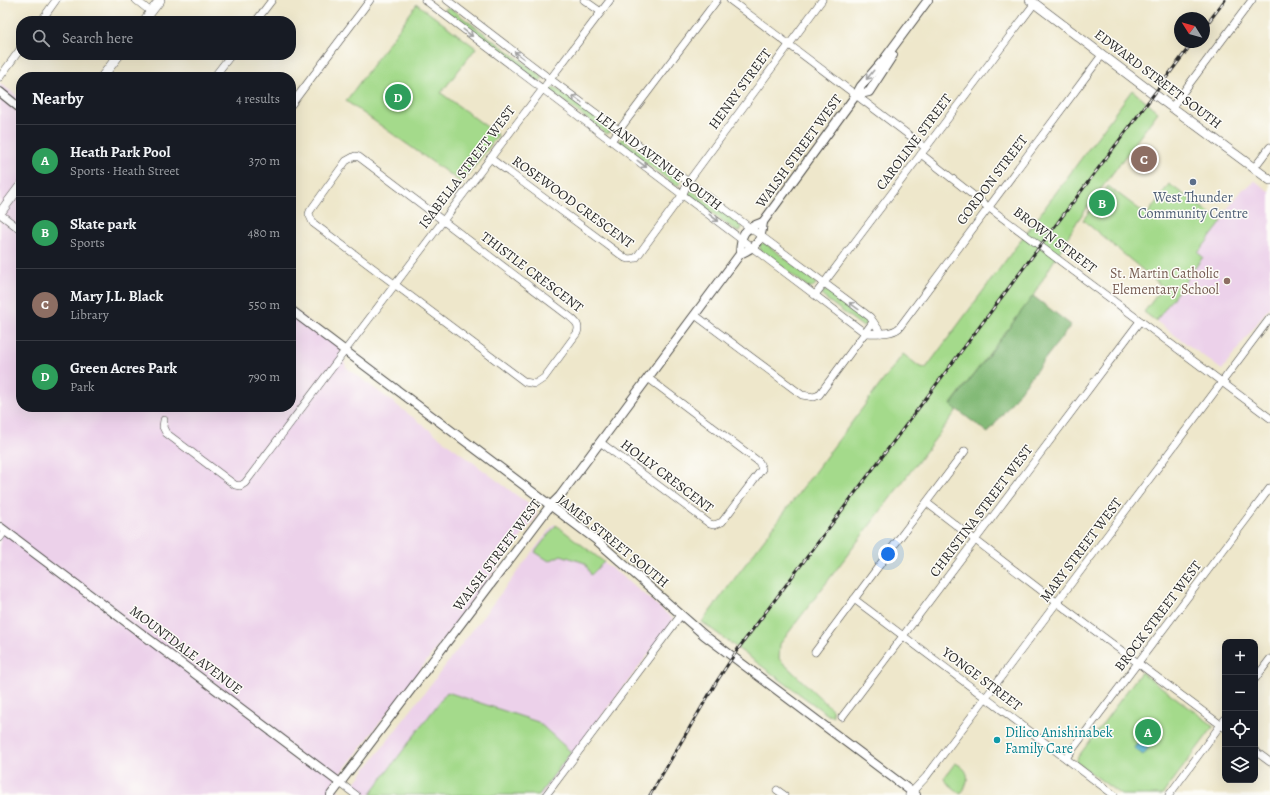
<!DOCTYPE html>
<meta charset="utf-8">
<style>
:root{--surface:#171b24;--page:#20242c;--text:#f1f3f6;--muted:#9ea1a6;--line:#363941;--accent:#b45309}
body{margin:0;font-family:Alegreya,serif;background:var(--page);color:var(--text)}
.controls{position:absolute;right:12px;bottom:12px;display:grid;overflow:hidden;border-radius:8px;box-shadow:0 4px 16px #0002}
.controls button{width:36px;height:36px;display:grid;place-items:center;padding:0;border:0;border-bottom:1px solid var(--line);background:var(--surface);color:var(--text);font:20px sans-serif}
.compass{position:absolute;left:1174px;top:12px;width:36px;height:36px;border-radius:50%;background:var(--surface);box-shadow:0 4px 16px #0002;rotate:307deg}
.you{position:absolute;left:888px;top:554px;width:14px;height:14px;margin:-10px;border:3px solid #fff;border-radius:50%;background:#1a73e8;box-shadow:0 0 0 6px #1a73e833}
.badge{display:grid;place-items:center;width:26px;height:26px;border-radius:50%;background:var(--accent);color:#fff;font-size:13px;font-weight:700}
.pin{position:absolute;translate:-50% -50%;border:2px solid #fff;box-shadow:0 1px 4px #0006}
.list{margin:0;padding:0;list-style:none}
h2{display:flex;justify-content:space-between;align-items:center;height:52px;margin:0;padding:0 16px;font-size:17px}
h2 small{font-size:13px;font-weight:400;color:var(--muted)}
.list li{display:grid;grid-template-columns:26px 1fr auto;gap:12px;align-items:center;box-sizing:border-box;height:72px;padding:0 16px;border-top:1px solid var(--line)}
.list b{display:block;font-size:15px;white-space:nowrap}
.list p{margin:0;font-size:13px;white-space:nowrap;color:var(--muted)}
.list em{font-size:13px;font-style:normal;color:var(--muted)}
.icon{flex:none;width:22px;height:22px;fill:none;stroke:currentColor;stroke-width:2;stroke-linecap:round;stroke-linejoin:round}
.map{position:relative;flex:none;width:1270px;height:795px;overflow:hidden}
.search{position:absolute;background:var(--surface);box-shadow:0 4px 16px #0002;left:16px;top:16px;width:280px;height:44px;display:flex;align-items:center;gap:10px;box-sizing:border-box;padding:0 14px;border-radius:16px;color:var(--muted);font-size:15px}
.panel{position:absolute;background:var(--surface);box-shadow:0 4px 16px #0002;left:16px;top:72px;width:280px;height:340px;border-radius:16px}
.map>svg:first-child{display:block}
.built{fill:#ecd1ea}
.green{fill:#a4da8b;stroke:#68825b}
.forest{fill:#83ba77;stroke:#577251}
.water{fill:#5cb9da;stroke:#447282}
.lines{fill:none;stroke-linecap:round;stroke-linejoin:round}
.minor-casing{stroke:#484743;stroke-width:8}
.tertiary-casing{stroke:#484743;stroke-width:10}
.secondary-casing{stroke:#484743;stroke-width:10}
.minor{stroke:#fff;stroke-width:7}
.tertiary{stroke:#fff;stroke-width:8}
.secondary{stroke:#fff;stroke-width:9}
.rail-casing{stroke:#2b2b2b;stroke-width:3}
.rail{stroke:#fdfcf7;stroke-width:1.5;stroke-dasharray:4.5;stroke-linecap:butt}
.oneway{stroke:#a0a0a0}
.service-dot{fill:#5c6f8a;stroke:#fdfcf7;stroke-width:1.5}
.education-dot{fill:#8d6e63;stroke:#fdfcf7;stroke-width:1.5}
.culture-dot{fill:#0f9aa8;stroke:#fdfcf7;stroke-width:1.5}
.labels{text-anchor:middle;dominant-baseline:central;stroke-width:3;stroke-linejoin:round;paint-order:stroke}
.street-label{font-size:14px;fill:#2b2b2b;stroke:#fdfcf7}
.service-label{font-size:14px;fill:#4e5e75;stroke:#fdfcf7}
.education-label{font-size:14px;fill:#785e54;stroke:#fdfcf7;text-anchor:end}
.culture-label{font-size:14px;fill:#0d838f;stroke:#fdfcf7;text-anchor:start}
</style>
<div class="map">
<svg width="1270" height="795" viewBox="0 0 1270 795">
<rect width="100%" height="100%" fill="#fdfcf7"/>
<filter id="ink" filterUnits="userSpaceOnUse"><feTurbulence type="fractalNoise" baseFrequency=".025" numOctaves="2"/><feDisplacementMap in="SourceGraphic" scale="8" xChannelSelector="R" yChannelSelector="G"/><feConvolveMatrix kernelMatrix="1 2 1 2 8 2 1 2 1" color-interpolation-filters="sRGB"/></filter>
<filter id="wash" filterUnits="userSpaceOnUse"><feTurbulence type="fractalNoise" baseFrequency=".012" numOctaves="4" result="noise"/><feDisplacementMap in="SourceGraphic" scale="16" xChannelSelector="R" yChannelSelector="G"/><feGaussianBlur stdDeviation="0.9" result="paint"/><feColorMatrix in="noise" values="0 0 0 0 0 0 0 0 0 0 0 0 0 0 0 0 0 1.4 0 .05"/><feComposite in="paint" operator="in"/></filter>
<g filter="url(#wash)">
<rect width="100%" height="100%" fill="#eee7cb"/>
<!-- built -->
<g class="built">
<path d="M0 83 21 99V407H291V308L339 346 346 367 535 509 537 514 534 520 356 754 331 785 344 795H0Z"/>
<path d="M1254 180 1270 192V306L1222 370 1156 321 1203 257 1197 253 1224 219 1222 216 1243 189 1250 186Z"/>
<path d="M554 524 633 585 673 619 671 624 542 795H367L356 787 355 783Z"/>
</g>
<!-- green -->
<g class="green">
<path d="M417 4 476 48 441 93 498 135 462 183 346 101Z"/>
<path d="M447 8H450L539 74 542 77V80L539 82 446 12 445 9Z"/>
<path d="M552 87 556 88 609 128 610 132 607 134 550 91 551 88Z"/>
<path d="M1132 90 1158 112 1078 220 1033 296 951 404 957 410 780 644 779 659 832 709 833 716 828 715 702 622 903 354 920 367 926 368Z"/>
<path d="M622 138 679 180 681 182 679 185H675L620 143 619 141Z"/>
<path d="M1169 184 1222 222 1198 253 1203 257 1156 321 1144 312 1163 287 1083 220 1108 186 1147 215Z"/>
<path d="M691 190 741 225 742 227 741 230 739 232 736 231 690 196 688 194Z"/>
<path d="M762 243H765L813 280 816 284 813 287H808L760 250V244Z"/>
<path d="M824 291H828L865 319 866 324 862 326 822 296V294Z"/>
<path d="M556 525 604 562 591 575 585 563 561 555 549 561 535 552Z"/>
<path d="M1141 672 1214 726 1162 795H1121L1075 761Z"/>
<path d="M447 692 538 722 571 752 539 795H373L371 793Z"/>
<path d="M955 763C971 770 970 781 961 794L945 781 944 778Z"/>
</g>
<!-- forest -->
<path class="forest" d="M1033 296 1071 325 988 433 951 405Z"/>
<!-- water -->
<path class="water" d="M1153 723 1162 730 1143 755 1134 748Z"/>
</g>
<g filter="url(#ink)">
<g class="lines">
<!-- minor casing -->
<g class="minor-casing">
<g id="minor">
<path d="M136 0 151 12"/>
<path d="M425 0 865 333C876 333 890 335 899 328L1102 55"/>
<path d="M447 0 550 79 870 317 881 333"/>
<path d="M584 0 601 12"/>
<path d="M730 0 926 148"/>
<path d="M41 21 56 0"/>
<path d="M256 21 272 0"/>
<path d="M0 77 21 48"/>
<path d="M214 77 231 55"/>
<path d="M291 105 370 0"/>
<path d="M1172 107 1252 0"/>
<path d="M611 141 717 0"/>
<path d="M921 154 988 207 1270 418"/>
<path d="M355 156 359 157 570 317C576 322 580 325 577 333L544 378 535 384 525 382 313 223 309 214 310 211 346 161Z"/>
<path d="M490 158 625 258 629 259 636 258 683 194 688 182 822 0"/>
<path d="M1254 168 1270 147"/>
<path d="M0 214 21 230"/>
<path d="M815 295 1034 4"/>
<path d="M695 315 802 395 814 397 819 395 873 322"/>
<path d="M164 420 163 427 166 433 235 485 240 486 245 483 610 0"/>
<path d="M600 442 710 524 714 525 722 522 762 469 759 462 648 378"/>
<path d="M927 503 1051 598 1225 728"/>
<path d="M0 538 5 531"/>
<path d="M892 548 965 451"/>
<path d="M854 599 1027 729 1114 795"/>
<path d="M815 652 887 555"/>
<path d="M1255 679 1270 659"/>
<path d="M842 717 1140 321"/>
<path d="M1255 751 1270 762"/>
<path d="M1066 758 1270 488"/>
<path d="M340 783 356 795"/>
<path d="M777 790 784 795"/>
<path d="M546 795 681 615"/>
<path d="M909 795 926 777 1270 318"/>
<path d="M1169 795 1225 719"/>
</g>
</g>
<!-- tertiary casing -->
<g class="tertiary-casing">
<g id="tertiary">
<path d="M0 92 21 109"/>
<path d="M856 95 869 92 893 55"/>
<path d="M763 222 856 95 861 86 885 58 928 0"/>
<path d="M291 310 595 539 704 635 916 795"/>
<path d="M0 527 340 783"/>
<path d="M331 795 550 506 560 496 740 254C758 246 761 242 763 222 743 229 741 233 740 254"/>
</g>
</g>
<!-- secondary casing -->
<g class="secondary-casing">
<g id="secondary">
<path d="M1030 0 1154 94 1270 180"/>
<path d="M144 21 160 0"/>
<path d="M102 77 119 55"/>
<path d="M0 213 21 185"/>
</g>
</g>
<!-- minor -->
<use href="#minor" class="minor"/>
<!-- tertiary -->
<use href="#tertiary" class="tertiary"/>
<!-- secondary -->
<use href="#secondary" class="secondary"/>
<!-- rail casing -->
<g class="rail-casing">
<g id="rail">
<path d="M1204 28 1225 0"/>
<path d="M650 795 717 681 738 649 1193 42"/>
</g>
</g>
<!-- rail -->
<use href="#rail" class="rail"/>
</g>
<!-- one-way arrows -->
<defs><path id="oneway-shaft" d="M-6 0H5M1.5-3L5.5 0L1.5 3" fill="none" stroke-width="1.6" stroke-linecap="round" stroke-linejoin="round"/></defs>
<g class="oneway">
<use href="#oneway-shaft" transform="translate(468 33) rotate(37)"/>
<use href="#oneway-shaft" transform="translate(519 55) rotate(-143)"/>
<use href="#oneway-shaft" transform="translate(870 75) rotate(129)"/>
<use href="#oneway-shaft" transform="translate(577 99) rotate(-143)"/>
<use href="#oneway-shaft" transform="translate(642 164) rotate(37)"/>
<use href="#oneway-shaft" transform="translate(714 218) rotate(37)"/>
<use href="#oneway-shaft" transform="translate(854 306) rotate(-144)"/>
</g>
</g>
<!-- markers -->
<circle class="service-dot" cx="1193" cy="182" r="4"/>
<circle class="education-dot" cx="1227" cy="281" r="4"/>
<circle class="culture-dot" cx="997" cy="740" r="4"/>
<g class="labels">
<!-- street labels -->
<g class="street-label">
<text transform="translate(1158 79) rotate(37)">EDWARD STREET SOUTH</text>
<text transform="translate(740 89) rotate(-54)">HENRY STREET</text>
<text transform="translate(914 142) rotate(-53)">CAROLINE STREET</text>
<text transform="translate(799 151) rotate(-54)">WALSH STREET WEST</text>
<text transform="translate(659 161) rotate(37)">LELAND AVENUE SOUTH</text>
<text transform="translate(467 167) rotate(-53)">ISABELLA STREET WEST</text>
<text transform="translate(992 180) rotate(-53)">GORDON STREET</text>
<text transform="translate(573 202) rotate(36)">ROSEWOOD CRESCENT</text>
<text transform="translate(1055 240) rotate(37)">BROWN STREET</text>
<text transform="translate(532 272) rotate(37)">THISTLE CRESCENT</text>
<text transform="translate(667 476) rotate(37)">HOLLY CRESCENT</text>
<text transform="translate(981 511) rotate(-53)">CHRISTINA STREET WEST</text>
<text transform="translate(613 541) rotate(39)">JAMES STREET SOUTH</text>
<text transform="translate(1081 550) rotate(-53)">MARY STREET WEST</text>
<text transform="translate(497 555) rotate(-53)">WALSH STREET WEST</text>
<text transform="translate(1158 616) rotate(-53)">BROCK STREET WEST</text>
<text transform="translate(186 650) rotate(37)">MOUNTDALE AVENUE</text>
<text transform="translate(982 679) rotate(37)">YONGE STREET</text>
</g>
<!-- service labels -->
<g class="service-label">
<text x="1193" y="197">West Thunder<tspan x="1193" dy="16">Community Centre</tspan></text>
</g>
<!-- education labels -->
<g class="education-label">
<text x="1219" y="273">St. Martin Catholic<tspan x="1219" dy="16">Elementary School</tspan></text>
</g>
<!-- culture labels -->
<g class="culture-label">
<text x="1005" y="732">Dilico Anishinabek<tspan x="1005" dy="16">Family Care</tspan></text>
</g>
</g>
</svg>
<div class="controls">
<button>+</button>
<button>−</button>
<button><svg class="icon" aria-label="locate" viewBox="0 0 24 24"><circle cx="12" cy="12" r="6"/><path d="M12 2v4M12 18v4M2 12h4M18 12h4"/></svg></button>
<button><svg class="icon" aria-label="layers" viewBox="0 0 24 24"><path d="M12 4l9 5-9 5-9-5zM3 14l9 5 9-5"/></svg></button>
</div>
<svg class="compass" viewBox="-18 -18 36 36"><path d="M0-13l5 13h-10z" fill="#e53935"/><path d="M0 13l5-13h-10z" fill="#9ea1a6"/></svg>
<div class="you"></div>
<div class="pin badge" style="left:1148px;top:732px;background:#2e9e5b">A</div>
<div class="pin badge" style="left:1102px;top:203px;background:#2e9e5b">B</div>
<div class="pin badge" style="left:1144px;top:159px;background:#8d6e63">C</div>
<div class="pin badge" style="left:398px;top:97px;background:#2e9e5b">D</div>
<div class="search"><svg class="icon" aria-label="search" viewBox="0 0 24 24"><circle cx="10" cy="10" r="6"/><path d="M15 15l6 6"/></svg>Search here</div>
<section class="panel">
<h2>Nearby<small>4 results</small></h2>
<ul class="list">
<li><span class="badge" style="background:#2e9e5b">A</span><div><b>Heath Park Pool</b><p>Sports · Heath Street</p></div><em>370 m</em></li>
<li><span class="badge" style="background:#2e9e5b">B</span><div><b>Skate park</b><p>Sports</p></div><em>480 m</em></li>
<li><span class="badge" style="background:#8d6e63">C</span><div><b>Mary J.L. Black</b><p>Library</p></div><em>550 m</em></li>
<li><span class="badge" style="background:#2e9e5b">D</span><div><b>Green Acres Park</b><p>Park</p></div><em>790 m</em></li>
</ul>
</section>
</div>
